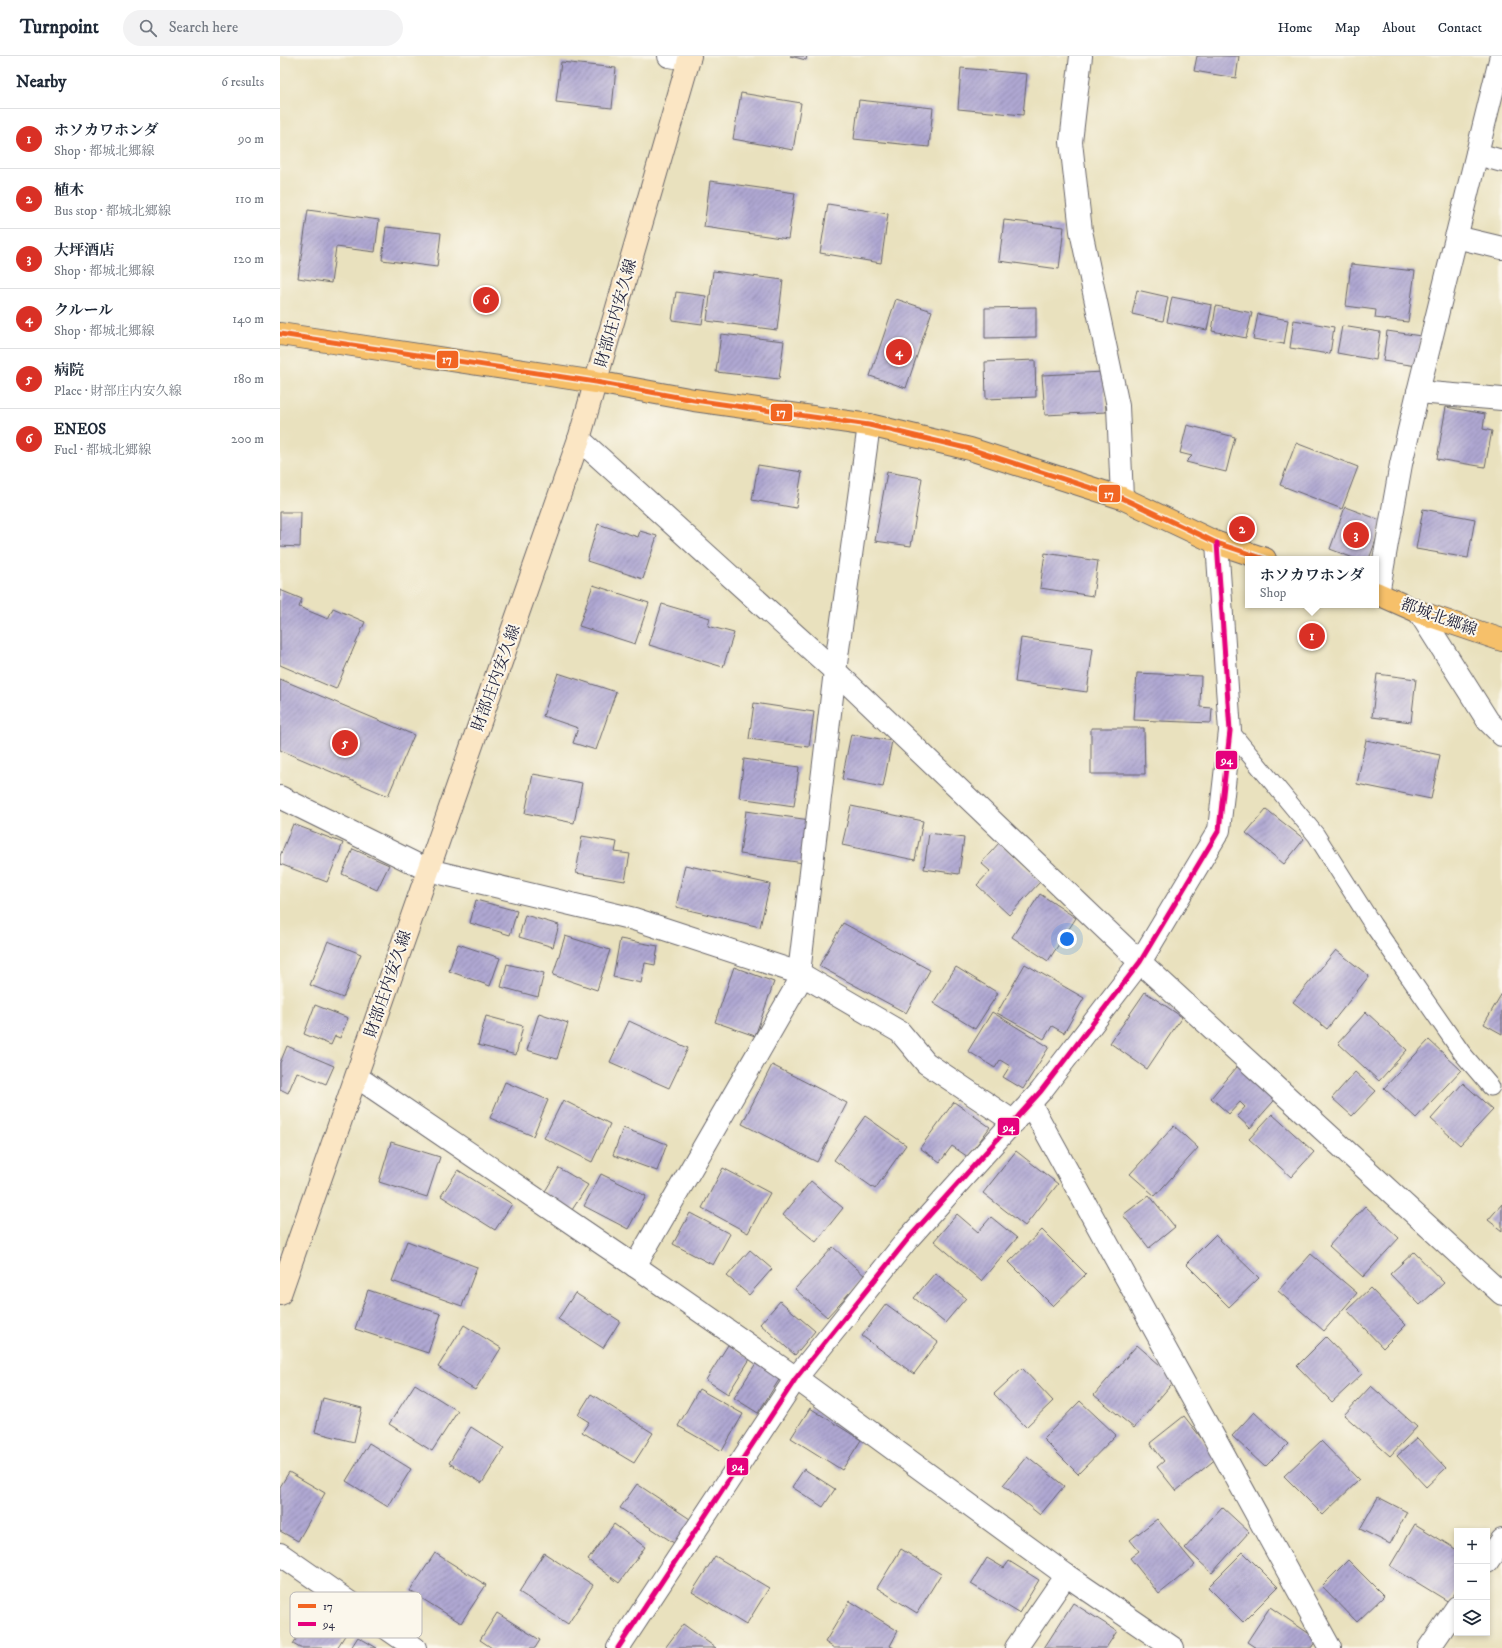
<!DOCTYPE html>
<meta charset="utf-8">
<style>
:root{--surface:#fff;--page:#f2f2f3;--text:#1f2937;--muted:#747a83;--line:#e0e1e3;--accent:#d93025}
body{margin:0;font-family:"IM FELL DW Pica","Noto Serif JP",serif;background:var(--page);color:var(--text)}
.controls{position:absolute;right:12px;bottom:12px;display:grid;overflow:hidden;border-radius:0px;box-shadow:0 2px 6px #0003}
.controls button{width:36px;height:36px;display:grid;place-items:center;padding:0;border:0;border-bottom:1px solid var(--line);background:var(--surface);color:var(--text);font:20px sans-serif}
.you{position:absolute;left:787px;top:883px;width:14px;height:14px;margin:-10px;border:3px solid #fff;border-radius:50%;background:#1a73e8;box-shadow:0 0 0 6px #1a73e833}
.badge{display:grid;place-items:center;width:26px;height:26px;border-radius:50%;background:var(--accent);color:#fff;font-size:13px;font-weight:700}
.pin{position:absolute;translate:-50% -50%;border:2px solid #fff;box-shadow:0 1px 4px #0006}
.popup{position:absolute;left:965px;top:500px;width:134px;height:52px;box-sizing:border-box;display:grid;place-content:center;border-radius:0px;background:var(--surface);filter:drop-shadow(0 1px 3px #0005);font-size:13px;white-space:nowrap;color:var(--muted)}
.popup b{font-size:15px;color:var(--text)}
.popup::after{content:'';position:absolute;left:50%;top:100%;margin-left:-8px;border:8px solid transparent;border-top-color:var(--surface)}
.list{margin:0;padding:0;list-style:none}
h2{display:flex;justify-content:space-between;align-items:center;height:52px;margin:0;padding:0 16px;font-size:17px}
h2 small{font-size:13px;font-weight:400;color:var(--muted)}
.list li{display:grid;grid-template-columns:26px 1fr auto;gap:12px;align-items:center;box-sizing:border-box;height:60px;padding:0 16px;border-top:1px solid var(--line)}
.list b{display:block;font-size:15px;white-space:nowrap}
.list p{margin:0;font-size:13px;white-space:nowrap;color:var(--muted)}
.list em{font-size:13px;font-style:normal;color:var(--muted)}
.icon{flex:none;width:22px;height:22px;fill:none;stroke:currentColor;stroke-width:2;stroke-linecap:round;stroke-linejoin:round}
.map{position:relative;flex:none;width:1222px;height:1592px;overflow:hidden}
header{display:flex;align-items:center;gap:24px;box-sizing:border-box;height:56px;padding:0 20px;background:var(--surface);border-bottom:1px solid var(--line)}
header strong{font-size:19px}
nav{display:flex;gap:22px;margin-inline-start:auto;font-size:14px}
.search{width:280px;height:36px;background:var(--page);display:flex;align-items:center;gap:10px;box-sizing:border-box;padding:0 14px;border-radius:22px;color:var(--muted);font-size:15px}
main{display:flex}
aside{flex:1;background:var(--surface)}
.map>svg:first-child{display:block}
.building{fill:url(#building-hatch)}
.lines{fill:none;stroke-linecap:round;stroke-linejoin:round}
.service-casing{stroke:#686569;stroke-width:19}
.minor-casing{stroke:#686569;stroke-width:24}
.tertiary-casing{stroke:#686569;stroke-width:24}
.secondary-casing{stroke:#686569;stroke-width:24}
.primary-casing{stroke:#686569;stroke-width:24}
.service{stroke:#fff;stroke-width:17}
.minor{stroke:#fff;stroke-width:22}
.tertiary{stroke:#fff;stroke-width:22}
.secondary{stroke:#fbe6c4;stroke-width:22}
.primary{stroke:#f6c06b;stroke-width:22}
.bus-1-casing{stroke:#fbf7ec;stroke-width:8}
.bus-2-casing{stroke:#fbf7ec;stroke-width:8}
.bus-1{stroke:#f26522;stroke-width:5}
.bus-2{stroke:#e5007d;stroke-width:5}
.labels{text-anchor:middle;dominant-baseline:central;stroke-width:4;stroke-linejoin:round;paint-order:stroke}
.street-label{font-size:16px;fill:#22223b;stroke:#fbf7ec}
.key{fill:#fbf7ec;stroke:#bab7b7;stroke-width:1}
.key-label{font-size:11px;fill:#22223b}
.line-badge{stroke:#fbf7ec;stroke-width:1.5}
.badge-label{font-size:11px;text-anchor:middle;font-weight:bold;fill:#fff}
</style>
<header>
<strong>Turnpoint</strong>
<div class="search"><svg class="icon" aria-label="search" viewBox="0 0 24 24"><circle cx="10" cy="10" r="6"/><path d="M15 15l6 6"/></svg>Search here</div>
<nav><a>Home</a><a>Map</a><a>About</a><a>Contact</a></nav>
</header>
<main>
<aside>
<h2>Nearby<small>6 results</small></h2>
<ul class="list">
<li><span class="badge">1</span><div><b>ホソカワホンダ</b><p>Shop · 都城北郷線</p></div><em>90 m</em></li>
<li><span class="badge">2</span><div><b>植木</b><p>Bus stop · 都城北郷線</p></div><em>110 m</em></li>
<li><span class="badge">3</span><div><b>大坪酒店</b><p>Shop · 都城北郷線</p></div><em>120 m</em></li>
<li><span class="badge">4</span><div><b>クルール</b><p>Shop · 都城北郷線</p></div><em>140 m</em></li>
<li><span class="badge">5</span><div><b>病院</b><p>Place · 財部庄内安久線</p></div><em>180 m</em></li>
<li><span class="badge">6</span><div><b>ENEOS</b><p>Fuel · 都城北郷線</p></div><em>200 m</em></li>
</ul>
</aside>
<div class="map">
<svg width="1222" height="1592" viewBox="0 0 1222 1592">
<defs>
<pattern id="building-hatch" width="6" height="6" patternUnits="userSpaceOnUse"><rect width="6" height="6" fill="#afa7d2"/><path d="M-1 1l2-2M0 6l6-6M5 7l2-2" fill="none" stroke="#8e88ac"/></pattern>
</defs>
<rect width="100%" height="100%" fill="#fbf7ec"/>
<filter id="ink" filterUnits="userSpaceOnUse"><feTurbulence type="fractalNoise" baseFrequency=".025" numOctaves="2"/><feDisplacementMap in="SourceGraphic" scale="8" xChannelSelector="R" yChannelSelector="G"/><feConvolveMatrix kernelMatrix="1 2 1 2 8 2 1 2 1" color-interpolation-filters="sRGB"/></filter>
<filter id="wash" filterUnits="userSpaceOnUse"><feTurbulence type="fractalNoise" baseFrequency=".012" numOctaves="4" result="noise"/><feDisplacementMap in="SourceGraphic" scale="16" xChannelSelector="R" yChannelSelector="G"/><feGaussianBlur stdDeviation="0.9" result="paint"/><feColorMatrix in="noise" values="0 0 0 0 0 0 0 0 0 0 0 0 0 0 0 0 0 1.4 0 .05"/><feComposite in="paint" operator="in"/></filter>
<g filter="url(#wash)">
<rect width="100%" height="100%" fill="#e9e1be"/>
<g id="blocks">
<!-- building -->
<g class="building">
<path d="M510 0H527L526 4Z"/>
<path d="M917 0H959L956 22 914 15Z"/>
<path d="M281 6 336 12 332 52 276 46Z"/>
<path d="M681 12 747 18 743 59 678 53Z"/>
<path d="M461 37 521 47 513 94 453 83Z"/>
<path d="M579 44 653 52 649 91 574 83Z"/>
<path d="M430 125 515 137 508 183 424 171Z"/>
<path d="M548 148 608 158 601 207 540 197Z"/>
<path d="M28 154 99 164 95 196 56 191 51 227 18 222Z"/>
<path d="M724 164 784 171 779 213 719 205Z"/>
<path d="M106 171 161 177 157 211 102 204Z"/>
<path d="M1071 208 1135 215 1128 266 1095 262 1096 254 1066 250Z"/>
<path d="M433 215 503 224 497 274 427 265Z"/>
<path d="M857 234 888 241 883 265 852 258Z"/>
<path d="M396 236 426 240 422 268 392 264Z"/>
<path d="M892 241 932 249 927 274 887 266Z"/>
<path d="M616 243 652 255 626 332 590 320Z"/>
<path d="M936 250 972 257 966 282 932 275Z"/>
<path d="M756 251V281L705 282V252Z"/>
<path d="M978 258 1008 264 1004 288 973 283Z"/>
<path d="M1014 264 1054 271 1050 298 1010 292Z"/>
<path d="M1062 270 1100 276 1096 304 1057 297Z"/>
<path d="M1107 275 1141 280 1137 310 1103 305Z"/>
<path d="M441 278 504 285 499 323 436 316Z"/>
<path d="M755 304 756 341 706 343 705 306Z"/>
<path d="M824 316 826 356 765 359 762 319Z"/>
<path d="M1166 351 1205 358 1203 373 1212 375 1205 411 1157 403Z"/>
<path d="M907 369 955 381 946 416 906 406 912 400 900 397Z"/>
<path d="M1016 387 1078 411 1062 453 1000 429Z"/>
<path d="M478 409 522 416 516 452 472 444Z"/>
<path d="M607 416 642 422 631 490 595 485Z"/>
<path d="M1065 451 1103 465 1089 503H1076L1050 493Z"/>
<path d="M1143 453 1195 463 1188 502 1136 493Z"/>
<path d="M0 456H21L20 491 0 490Z"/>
<path d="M318 468 358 481 360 475 377 480 363 523 307 505Z"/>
<path d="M765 497 818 505 813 540 760 532Z"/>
<path d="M313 529 369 547 355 588 299 570Z"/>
<path d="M0 534 22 543 19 551 48 563 53 552 85 566 56 633 0 609Z"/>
<path d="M382 548 430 562 428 570 454 577 443 611 369 589Z"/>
<path d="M741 582 813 592 807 636 735 626Z"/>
<path d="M278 617 336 636 316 694 293 687 298 672 263 660Z"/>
<path d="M857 617 921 620 920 651 932 652 931 667 854 664Z"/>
<path d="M1097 618 1136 623 1131 666 1092 661Z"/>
<path d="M0 623 134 679 108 740 0 694Z"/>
<path d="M474 647 534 656 529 691 469 683Z"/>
<path d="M811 672H864L865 718H811Z"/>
<path d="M571 678 612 685 603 731 562 723Z"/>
<path d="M1086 684 1160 699 1151 743 1077 728Z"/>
<path d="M464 703 519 711 514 750 459 742Z"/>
<path d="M253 718 302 727 294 767 245 757Z"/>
<path d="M571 750 643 765 635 804 562 789Z"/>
<path d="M986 753 1024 783 1004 808 966 777Z"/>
<path d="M466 755 530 764 524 807 460 798Z"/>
<path d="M13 768 63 787 47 826 0 808V800Z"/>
<path d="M649 777 684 782 679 818 644 813Z"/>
<path d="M302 780 337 786 335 796 350 798 345 825 296 817Z"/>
<path d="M719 787 760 826 729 859 697 829 710 815 701 807Z"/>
<path d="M73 793 109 809 97 834 62 818Z"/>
<path d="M405 809 490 828 480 871 396 851Z"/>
<path d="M760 838 796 862 768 905 732 881Z"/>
<path d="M196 844 237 855 230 879 190 867Z"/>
<path d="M245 859 279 869 273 891 239 881Z"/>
<path d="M563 867 650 914 626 957 539 910Z"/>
<path d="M285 880 330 894 317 934 273 919Z"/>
<path d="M340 883 378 890 375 909 365 907 361 927 333 921Z"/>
<path d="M48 885 81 898 63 942 30 929Z"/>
<path d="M178 888 220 902 210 930 169 915Z"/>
<path d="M1056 894 1089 920 1047 973 1013 946Z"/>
<path d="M227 908 264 917 258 941 221 931Z"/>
<path d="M745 908 804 942 784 977 772 970 764 983 717 957Z"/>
<path d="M454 911 494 926 475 980 435 966Z"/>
<path d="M676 911 718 937 695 973 653 947Z"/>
<path d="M865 936 902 961 867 1013 830 987Z"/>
<path d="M1222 937V978L1204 968Z"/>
<path d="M35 949 68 962 60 982 55 980 51 989 24 978Z"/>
<path d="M712 956 769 991 743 1033 723 1021 730 1010 720 1004 715 1012 688 995Z"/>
<path d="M1086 956 1127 994 1099 1025 1058 987Z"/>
<path d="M259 957 288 967 277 1003 247 994Z"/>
<path d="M206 960 243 970 236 999 198 989Z"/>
<path d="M349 965 408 992 389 1032 330 1006Z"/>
<path d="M1149 984 1181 1014 1136 1062 1104 1032Z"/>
<path d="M7 990 54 1010 46 1028 17 1016 8 1037 0 1033V1007Z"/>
<path d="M962 1005 1000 1038 970 1072 957 1060 965 1051 960 1046 949 1058 931 1042Z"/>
<path d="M492 1009 567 1047 537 1106 462 1068Z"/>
<path d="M1075 1016 1096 1035 1072 1060 1052 1042Z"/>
<path d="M225 1026 268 1044 253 1080 210 1062Z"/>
<path d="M1183 1027 1213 1054 1180 1089 1151 1063Z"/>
<path d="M283 1044 330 1068 312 1106 264 1082Z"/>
<path d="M674 1046 710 1071 688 1101 672 1090 660 1106 640 1092Z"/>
<path d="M992 1058 1034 1096 1011 1121 969 1083Z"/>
<path d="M585 1060 626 1089 595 1133 554 1104Z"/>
<path d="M894 1070 918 1092 875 1140 850 1118Z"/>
<path d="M343 1072 387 1088 377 1115 333 1099Z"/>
<path d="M111 1086 160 1101 147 1141 99 1126Z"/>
<path d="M736 1095 778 1128 745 1170 703 1137Z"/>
<path d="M279 1112 308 1129 292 1154 264 1137Z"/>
<path d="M443 1112 490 1137 468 1177 422 1152Z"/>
<path d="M178 1114 232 1148 215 1174 161 1140Z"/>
<path d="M321 1118 366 1140 348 1173 304 1150Z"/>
<path d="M531 1125 563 1152 536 1186 503 1159Z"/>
<path d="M869 1139 895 1171 869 1192 843 1159Z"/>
<path d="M1222 1148V1175L1208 1164Z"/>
<path d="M1085 1150 1119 1182 1083 1221 1049 1190Z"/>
<path d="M410 1157 450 1178 433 1209 393 1188Z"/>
<path d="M677 1158 698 1176 711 1161 737 1182 701 1225 654 1185Z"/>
<path d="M762 1174 806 1218 773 1250 729 1206Z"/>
<path d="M935 1179 979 1222 949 1251 906 1208Z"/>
<path d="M127 1185 197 1211 182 1250 112 1225Z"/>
<path d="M553 1191 585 1220 547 1261 515 1233Z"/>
<path d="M470 1194 492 1213 469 1239 447 1220Z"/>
<path d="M1134 1196 1164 1227 1140 1249 1110 1218Z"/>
<path d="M1031 1198 1077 1237 1044 1275 998 1235Z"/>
<path d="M655 1217 686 1242 665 1267 634 1242Z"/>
<path d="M1090 1232 1126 1269 1103 1292 1067 1254Z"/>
<path d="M88 1234 161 1258 148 1297 75 1273Z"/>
<path d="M295 1237 340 1265 323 1292 278 1263Z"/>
<path d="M500 1245 535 1275 515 1299 480 1268Z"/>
<path d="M606 1248 658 1286 634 1318 582 1280Z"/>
<path d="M184 1269 221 1292 195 1334 158 1311Z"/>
<path d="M1046 1281 1082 1318 1052 1346 1017 1310Z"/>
<path d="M448 1289 470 1303 448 1338 426 1324Z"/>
<path d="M857 1289 896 1323 854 1372 814 1339Z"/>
<path d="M478 1304 502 1319 478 1357 454 1342Z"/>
<path d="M742 1312 773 1345 746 1371 714 1338Z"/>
<path d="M135 1328 178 1355 152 1395 109 1368Z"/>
<path d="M1091 1330 1137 1371 1110 1400 1064 1359Z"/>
<path d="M419 1333 463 1358 442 1395 398 1370Z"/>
<path d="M311 1338 373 1377 354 1407 302 1376 309 1366 298 1359Z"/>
<path d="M43 1342 82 1352 74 1386 35 1376Z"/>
<path d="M800 1345 836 1379 798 1418 763 1383Z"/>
<path d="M530 1352 581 1384 562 1414 511 1382Z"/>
<path d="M974 1356 1008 1388 985 1411 952 1380Z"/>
<path d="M904 1360 937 1402 896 1435 877 1411 884 1405 870 1387Z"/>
<path d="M191 1371 224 1392 202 1427 169 1407Z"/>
<path d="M1137 1382 1166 1412 1146 1431 1117 1400Z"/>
<path d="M1041 1385 1079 1424 1043 1459 1004 1420Z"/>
<path d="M89 1387 131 1413 108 1451 66 1425Z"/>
<path d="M747 1400 784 1430 760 1459 723 1429Z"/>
<path d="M524 1413 555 1433 543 1451 512 1431Z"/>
<path d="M9 1416 45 1437 18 1485 0 1475V1431Z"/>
<path d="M357 1428 413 1465 397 1489 340 1452Z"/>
<path d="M1098 1441 1127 1456 1110 1488 1080 1473Z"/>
<path d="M942 1451 969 1476 932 1517 905 1492Z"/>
<path d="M877 1463 915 1509 879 1538 850 1502 859 1495 850 1484Z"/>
<path d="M334 1468 365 1491 339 1527 308 1504Z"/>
<path d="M1135 1468 1177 1494V1534L1169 1546 1110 1510Z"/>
<path d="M621 1493 661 1518 637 1557 597 1532Z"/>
<path d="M963 1496 998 1531 963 1566 928 1531Z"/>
<path d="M155 1497 206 1529 181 1567 130 1535Z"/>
<path d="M264 1497 313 1529 288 1568 239 1536Z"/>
<path d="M435 1500 489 1532 466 1569 412 1536Z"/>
<path d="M707 1502 724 1512 729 1505 759 1524 739 1557 691 1528Z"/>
<path d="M1068 1504 1104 1540 1077 1566 1042 1530Z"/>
<path d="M570 1545 618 1575 610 1590 614 1592H554L545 1586Z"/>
<path d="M40 1546 73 1567 57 1592H20L13 1588Z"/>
<path d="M793 1547 837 1575 826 1592H764Z"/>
<path d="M990 1551 1037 1583 1031 1592H976L967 1586Z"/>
<path d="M217 1557 260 1584 255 1592H212L200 1584Z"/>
<path d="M403 1568 436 1592H385Z"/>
<path d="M78 1581 97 1592H71Z"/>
</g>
</g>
</g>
<g filter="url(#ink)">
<use href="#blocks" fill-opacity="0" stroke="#686569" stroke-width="1"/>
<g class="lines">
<!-- service casing -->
<g class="service-casing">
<path id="service" d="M950 675 1036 779 1093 869 1182 997 1211 1031"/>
</g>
<!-- minor casing -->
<g class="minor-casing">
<g id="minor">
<path d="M389 0 409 3"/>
<path d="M801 0 791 86 801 175 838 350 842 442"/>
<path d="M1197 98 1222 105"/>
<path d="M1176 181 1222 192"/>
<path d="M1138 336 1222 343"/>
<path d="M1098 538 1121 408 1138 336 1221 0"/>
<path d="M1139 556 1208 665 1222 679"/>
<path d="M0 741 148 814 354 863 519 917 620 976 646 1007 734 1066"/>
<path d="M519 917 555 615 589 369"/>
<path d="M77 1021 355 1210 516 1322 786 1519 893 1592"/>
<path d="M750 1047 1050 1592"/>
<path d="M355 1210 523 919"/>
<path d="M0 1498 135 1592"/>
<path d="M1207 1506 1222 1484"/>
<path d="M338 1592 516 1322 627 1184 761 1035 860 906 939 774 950 675 937 487"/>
<path d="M736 1592 786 1519"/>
<path d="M1149 1592 1177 1551"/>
</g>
</g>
<!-- tertiary casing -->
<g class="tertiary-casing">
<path id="tertiary" d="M299 383 555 615 860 906 1222 1238"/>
</g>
<!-- secondary casing -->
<g class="secondary-casing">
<path id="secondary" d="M0 1238 299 383 410 0"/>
</g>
<!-- primary casing -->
<g class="primary-casing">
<g id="primary">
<path d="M0 278 316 326 414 344 589 369 690 393 842 442 937 487 985 503"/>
<path d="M1096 537 1139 556 1222 584"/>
</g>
</g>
<!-- service -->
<use href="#service" class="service"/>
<!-- minor -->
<use href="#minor" class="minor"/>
<!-- tertiary -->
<use href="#tertiary" class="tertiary"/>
<!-- secondary -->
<use href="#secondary" class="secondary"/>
<!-- primary -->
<use href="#primary" class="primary"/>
<!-- bus-1 casing -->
<g class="bus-1-casing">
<path id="bus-1" d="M0 278 316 326 414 344 589 369 690 393 842 442 937 487 985 503"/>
</g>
<!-- bus-2 casing -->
<g class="bus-2-casing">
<path id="bus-2" d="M338 1592 516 1322 627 1184 761 1035 860 906 939 774 950 675 937 487"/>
</g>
<!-- bus-1 -->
<use href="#bus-1" class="bus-1"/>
<!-- bus-2 -->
<use href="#bus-2" class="bus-2"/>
</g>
</g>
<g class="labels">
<!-- street labels -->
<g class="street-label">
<text transform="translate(336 257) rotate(-74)">財部庄内安久線</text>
<text transform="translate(1159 561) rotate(20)">都城北郷線</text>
<text transform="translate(216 622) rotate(-70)">財部庄内安久線</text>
<text transform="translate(108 928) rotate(-71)">財部庄内安久線</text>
</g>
</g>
<!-- legend -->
<rect x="10" y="1536" width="132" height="46" rx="6" class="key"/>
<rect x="18" y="1548" width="18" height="4" fill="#f26522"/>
<rect x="18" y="1566" width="18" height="4" fill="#e5007d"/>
<g class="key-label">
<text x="43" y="1554">17</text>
<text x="43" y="1572">94</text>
</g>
<g class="line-badge">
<rect x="156" y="294" width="23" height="19" rx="4" fill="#f26522"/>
<rect x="490" y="347" width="23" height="19" rx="4" fill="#f26522"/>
<rect x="818" y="428" width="23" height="19" rx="4" fill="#f26522"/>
<rect x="935" y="694" width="23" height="20" rx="4" fill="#e5007d"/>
<rect x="717" y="1061" width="23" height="19" rx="4" fill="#e5007d"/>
<rect x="446" y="1401" width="23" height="19" rx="4" fill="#e5007d"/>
</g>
<g class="badge-label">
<text x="167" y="307">17</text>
<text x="501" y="360">17</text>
<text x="829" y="442">17</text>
<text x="947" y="708">94</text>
<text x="729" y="1075">94</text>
<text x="458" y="1414">94</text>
</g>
</svg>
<div class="controls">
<button>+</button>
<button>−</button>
<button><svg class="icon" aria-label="layers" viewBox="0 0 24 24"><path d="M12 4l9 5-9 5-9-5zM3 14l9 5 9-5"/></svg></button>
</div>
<div class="you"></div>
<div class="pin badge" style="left:1032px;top:580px">1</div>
<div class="popup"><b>ホソカワホンダ</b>Shop</div>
<div class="pin badge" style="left:962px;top:473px">2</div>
<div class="pin badge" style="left:1076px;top:479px">3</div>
<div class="pin badge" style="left:619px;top:296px">4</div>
<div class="pin badge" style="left:65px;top:687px">5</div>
<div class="pin badge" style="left:206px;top:244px">6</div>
</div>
</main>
